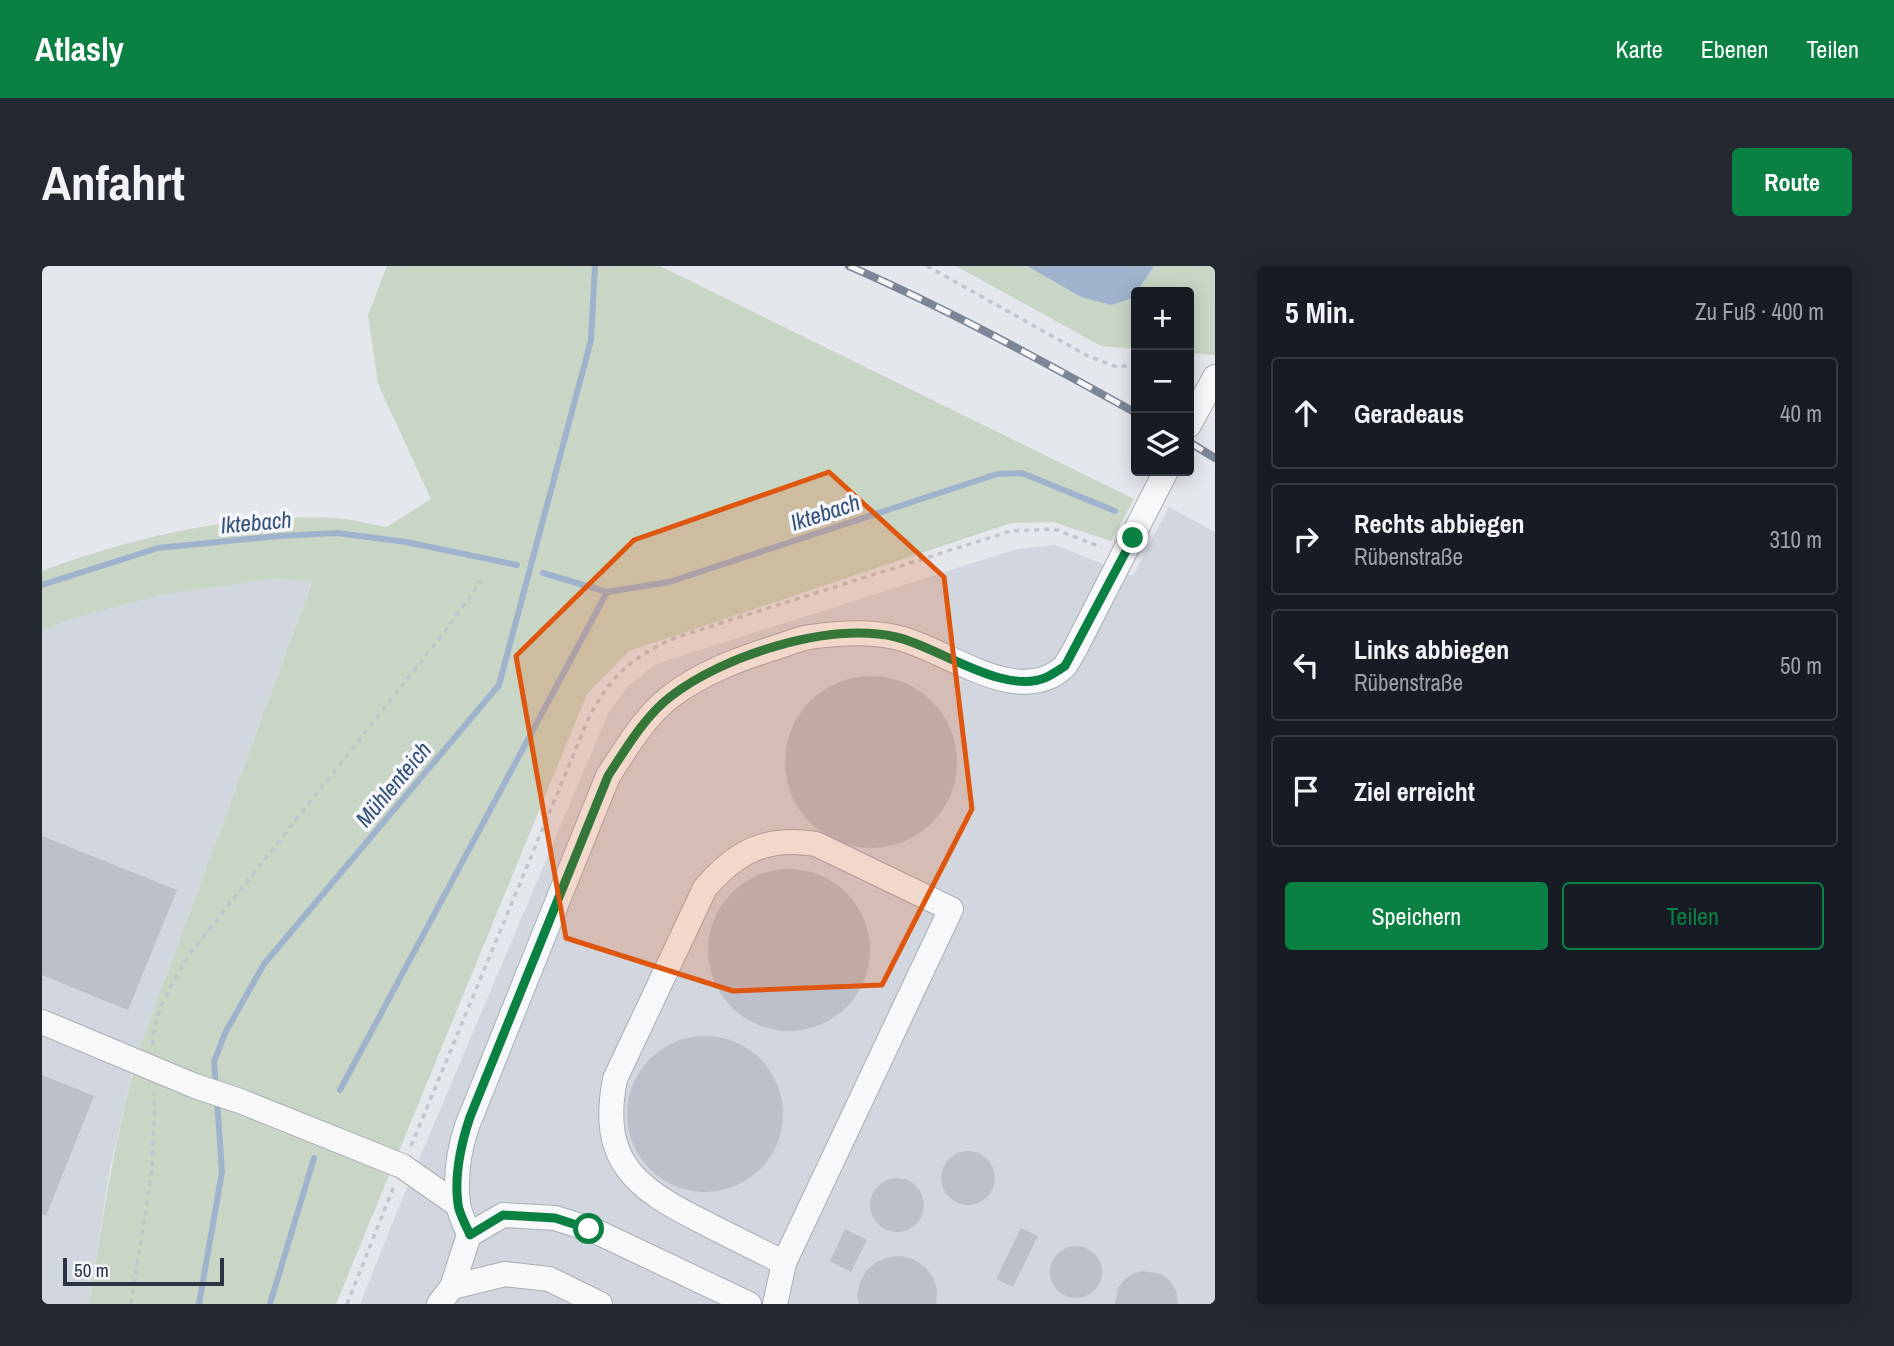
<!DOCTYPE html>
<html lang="de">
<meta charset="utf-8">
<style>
:root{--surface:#171b24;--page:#242831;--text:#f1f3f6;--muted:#9ea1a6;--line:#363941;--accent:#0b8043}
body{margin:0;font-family:"Archivo Narrow",sans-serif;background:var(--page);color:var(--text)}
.controls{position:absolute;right:21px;top:21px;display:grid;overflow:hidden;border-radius:7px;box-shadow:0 4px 18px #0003}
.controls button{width:63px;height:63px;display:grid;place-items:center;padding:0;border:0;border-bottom:2px solid var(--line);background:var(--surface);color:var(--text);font:35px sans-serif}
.scale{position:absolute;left:21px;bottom:18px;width:161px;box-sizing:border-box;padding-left:7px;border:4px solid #2b3445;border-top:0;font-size:19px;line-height:24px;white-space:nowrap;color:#2b3445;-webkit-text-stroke:5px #f4f6f9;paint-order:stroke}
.stop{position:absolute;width:21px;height:21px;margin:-16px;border:5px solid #0b8043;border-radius:50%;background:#fff}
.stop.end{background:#0b8043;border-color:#fff;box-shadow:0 2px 7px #0008}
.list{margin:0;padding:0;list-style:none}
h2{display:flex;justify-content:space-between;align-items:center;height:91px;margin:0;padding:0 28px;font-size:30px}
h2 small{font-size:23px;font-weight:400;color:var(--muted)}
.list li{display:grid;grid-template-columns:46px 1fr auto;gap:21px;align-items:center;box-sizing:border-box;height:112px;margin:0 14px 14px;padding:0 14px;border:2px solid var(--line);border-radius:7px}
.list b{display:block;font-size:26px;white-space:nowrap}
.list p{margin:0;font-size:23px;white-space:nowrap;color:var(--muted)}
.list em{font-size:23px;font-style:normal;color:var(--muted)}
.actions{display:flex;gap:14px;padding:21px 28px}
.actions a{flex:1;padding:16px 0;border:2px solid var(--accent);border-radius:7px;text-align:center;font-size:24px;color:var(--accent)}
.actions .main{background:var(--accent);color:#fff}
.icon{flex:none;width:38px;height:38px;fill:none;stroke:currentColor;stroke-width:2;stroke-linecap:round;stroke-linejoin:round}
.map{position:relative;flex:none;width:1173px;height:1038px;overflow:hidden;border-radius:7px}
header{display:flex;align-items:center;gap:42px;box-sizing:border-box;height:98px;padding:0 35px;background:var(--accent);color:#fff}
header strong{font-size:33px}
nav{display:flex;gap:38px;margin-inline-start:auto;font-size:24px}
.intro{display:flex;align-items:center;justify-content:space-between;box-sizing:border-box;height:168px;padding:0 42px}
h1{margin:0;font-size:49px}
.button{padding:18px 32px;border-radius:7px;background:var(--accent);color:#fff;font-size:24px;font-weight:700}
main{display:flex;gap:42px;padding:0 42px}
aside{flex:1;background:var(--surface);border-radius:7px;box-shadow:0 4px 18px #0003}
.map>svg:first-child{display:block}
.built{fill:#d2d6de}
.green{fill:#c9d6c5}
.water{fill:#9fb4cc}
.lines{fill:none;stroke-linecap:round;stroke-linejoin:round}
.stream{stroke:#9fb4cc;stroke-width:6}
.building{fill:#bbc0ca}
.minor-casing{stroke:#a9aeb7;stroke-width:26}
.path{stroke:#c2c5cb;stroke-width:3.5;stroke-dasharray:5 5;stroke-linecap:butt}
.minor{stroke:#f7f8fa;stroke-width:24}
.rail-casing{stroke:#7d8696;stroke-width:8}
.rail{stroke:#f4f6f9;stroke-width:5;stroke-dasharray:16;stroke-linecap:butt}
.route{stroke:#0b8043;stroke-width:9}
.marked{fill:#df570f;fill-opacity:0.2;stroke:#df570f;stroke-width:5;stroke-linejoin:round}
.labels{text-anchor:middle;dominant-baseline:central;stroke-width:7;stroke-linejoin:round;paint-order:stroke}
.water-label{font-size:23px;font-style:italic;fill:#34527a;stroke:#f4f6f9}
</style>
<header>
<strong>Atlasly</strong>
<nav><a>Karte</a><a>Ebenen</a><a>Teilen</a></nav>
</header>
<div class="intro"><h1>Anfahrt</h1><a class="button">Route</a></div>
<main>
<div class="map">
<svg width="1173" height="1038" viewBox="0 0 1173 1038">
<rect width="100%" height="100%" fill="#e4e7ec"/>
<!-- built -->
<g class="built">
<path d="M1127 241 1173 266V1038H318L356 943 566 448 585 421 614 398 975 283 1013 279 1091 310Z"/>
<path d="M236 312 270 315 93 794 67 907 47 1038H0V365L28 353 120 329Z"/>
</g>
<!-- green -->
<g class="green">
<path d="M345 0H618L1092 233 1069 275 1011 256 969 257 587 385 545 428 294 1038H47C61 950 74 863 99 778L270 316 236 312 120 329 28 353 0 365V305C94 270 202 245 303 253 317 255 331 259 345 261L389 233 336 118 326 49Z"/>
<path d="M914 0H985L1039 31 1091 32 1094 27V83L1059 80Z"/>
<path d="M1112 0H1173V89L1147 87V26H1095Z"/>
</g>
<!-- water -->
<path class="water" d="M985 0H1112L1091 32 1069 39 1039 31Z"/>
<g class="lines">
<!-- stream -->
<g class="stream">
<path d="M501 307 565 326 627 316 955 208 980 207 1073 245"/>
<path d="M0 319 116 282 237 270 295 267 364 276 475 299"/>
<path d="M174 822 172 796 183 767 222 698 457 419 549 74 553 0"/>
<path d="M298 824 565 326"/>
<path d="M157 1038 180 906 175 833"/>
<path d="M228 1038 272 892"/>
</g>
</g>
<!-- building -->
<g class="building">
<circle cx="829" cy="496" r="86"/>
<path d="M0 570 135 624 86 744 0 709Z"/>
<circle cx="747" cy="684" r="81"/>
<circle cx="663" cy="848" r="78"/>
<path d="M0 809 52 830 4 950 0 948Z"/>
<circle cx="926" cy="912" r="27"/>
<circle cx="855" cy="939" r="27"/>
<path d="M979 962 996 970 971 1021 954 1013Z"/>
<path d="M803 963 825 974 809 1006 788 995Z"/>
<circle cx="1034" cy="1006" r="26"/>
<path d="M860 990 873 994 883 1001 891 1011 895 1024 894 1038H817L815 1030 818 1016 824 1005 834 996 847 991Z"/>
<path d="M1100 1005 1120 1008 1128 1015 1134 1024 1136 1038H1073L1076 1022 1082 1014 1090 1008Z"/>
</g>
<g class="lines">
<!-- minor casing -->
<g class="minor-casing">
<g id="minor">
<path d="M1147 159 1173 111"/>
<path d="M0 756 153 820 198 835 360 900 416 939"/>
<path d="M427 969 461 949 513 952 551 964 707 1038"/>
<path d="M410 1021 463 1008 507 1013 558 1038"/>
<path d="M397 1038 410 1021 427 969C424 959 417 948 416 937 413 912 417 884 425 860L566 510C584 483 602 451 628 431 660 406 700 392 738 380 748 377 758 372 768 371 795 367 827 365 853 371 902 381 975 444 1022 401 1026 396 1030 388 1033 383L1124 205"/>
<path d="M733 1038 742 997 909 643 774 578C724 570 695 585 663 622L573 813C557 895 593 922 661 956 688 970 715 983 742 997"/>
</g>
</g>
<!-- path -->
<g class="path">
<path d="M885 0 1044 89 1072 100H1094"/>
<path d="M111 779C110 748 132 715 147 689L401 368 439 315"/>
<path d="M369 880 547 451C570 408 591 390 635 371L969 265 1012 263 1059 281"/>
<path d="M89 1038 110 904 113 828"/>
<path d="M305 1038 352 920"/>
</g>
<!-- minor -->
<use href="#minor" class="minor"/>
<!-- rail casing -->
<g class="rail-casing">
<g id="rail">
<path d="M807 0C906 43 1000 95 1094 147"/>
<path d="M1147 176 1173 192"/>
</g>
</g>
<!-- rail -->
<use href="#rail" class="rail"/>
</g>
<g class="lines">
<!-- route -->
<path class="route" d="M547 963 513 952 461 949 428 969C424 959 417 948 416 938 412 909 419 878 428 851L566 510C583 484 603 450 628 431 682 389 786 356 854 371 895 380 963 431 1005 411 1011 408 1017 404 1023 400L1091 272"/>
</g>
<!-- marked area -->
<path class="marked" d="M787 206 902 311 930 543 840 719 691 725 524 672 474 390 592 274Z"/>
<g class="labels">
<!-- water labels -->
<g class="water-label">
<text transform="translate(783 246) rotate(-18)">Iktebach</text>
<text transform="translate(214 256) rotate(-5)">Iktebach</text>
<text transform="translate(351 518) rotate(-50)">Mühlenteich</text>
</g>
</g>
</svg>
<div class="controls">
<button>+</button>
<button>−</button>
<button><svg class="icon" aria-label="layers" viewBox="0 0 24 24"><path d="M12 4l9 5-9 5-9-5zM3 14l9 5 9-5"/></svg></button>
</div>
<div class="scale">50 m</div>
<div class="stop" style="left:547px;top:963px"></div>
<div class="stop end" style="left:1091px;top:272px"></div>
</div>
<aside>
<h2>5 Min.<small>Zu Fuß · 400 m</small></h2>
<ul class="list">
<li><svg class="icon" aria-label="ahead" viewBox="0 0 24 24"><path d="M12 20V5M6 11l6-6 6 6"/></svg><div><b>Geradeaus</b></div><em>40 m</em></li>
<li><svg class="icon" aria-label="right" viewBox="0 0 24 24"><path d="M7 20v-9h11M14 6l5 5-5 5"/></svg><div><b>Rechts abbiegen</b><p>Rübenstraße</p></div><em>310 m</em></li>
<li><svg class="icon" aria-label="left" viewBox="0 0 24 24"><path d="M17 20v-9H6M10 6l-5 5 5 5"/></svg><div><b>Links abbiegen</b><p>Rübenstraße</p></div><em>50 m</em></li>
<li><svg class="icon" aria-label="arrive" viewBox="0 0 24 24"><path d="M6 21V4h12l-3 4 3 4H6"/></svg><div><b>Ziel erreicht</b></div></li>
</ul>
<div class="actions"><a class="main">Speichern</a><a>Teilen</a></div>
</aside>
</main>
